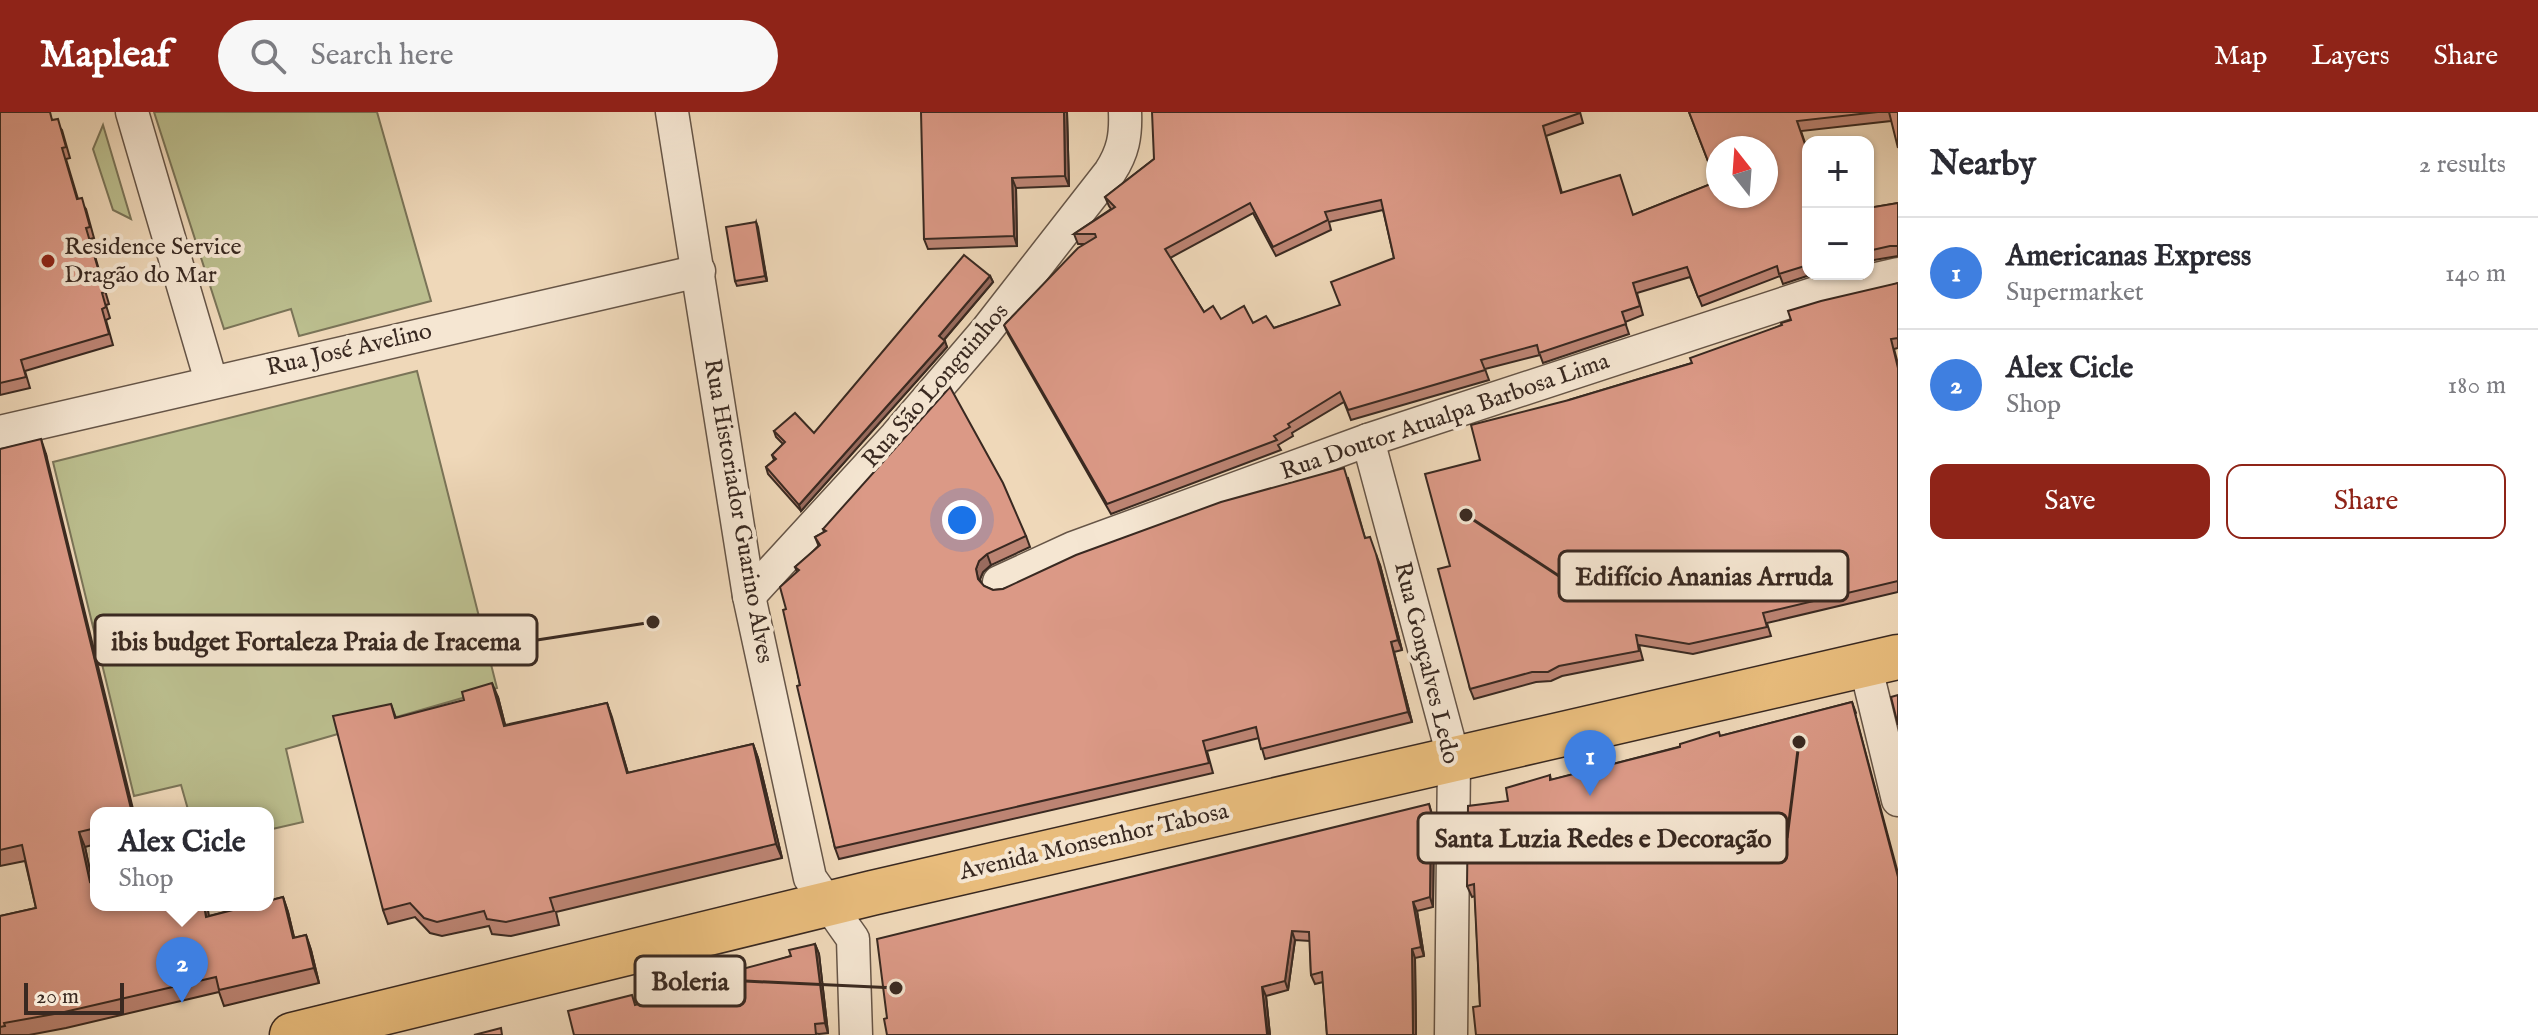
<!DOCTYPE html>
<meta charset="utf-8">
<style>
:root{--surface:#fff;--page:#f7f7f7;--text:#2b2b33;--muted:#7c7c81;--line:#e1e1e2;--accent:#8f2418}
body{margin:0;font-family:"IM FELL English",serif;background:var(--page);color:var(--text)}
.controls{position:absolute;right:24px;top:24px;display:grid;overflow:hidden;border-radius:16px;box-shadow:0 2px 6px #0004}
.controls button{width:72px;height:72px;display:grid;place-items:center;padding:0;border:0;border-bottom:2px solid var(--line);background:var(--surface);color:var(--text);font:40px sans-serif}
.compass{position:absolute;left:1706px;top:24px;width:72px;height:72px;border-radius:50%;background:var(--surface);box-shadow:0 2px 6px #0004;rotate:343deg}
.scale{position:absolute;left:24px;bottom:20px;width:100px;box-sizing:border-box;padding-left:8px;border:4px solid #392921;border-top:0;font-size:22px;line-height:28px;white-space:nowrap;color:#392921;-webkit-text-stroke:6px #f5e6d2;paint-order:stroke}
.you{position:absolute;left:962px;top:408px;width:28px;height:28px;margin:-20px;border:6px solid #fff;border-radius:50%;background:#1a73e8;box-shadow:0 0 0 12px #1a73e833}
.badge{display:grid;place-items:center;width:52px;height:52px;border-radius:50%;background:var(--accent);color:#fff;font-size:26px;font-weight:700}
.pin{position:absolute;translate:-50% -66px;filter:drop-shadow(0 2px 4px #0008)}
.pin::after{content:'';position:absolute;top:42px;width:28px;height:24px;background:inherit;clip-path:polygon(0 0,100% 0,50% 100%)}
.popup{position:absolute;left:90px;top:695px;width:184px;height:104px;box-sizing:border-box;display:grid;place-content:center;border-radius:16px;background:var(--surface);filter:drop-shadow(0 2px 6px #0005);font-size:26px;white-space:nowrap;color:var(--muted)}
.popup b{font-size:30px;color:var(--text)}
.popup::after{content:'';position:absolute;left:50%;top:100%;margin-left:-16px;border:16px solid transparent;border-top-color:var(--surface)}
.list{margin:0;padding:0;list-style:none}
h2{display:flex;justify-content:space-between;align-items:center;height:104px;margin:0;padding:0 32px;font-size:34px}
h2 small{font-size:26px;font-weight:400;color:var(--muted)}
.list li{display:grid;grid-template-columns:52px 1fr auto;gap:24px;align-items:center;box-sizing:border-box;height:112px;padding:0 32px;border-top:2px solid var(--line)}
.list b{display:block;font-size:30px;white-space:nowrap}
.list p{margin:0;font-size:26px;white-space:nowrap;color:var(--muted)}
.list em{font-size:26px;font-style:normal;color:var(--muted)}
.actions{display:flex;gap:16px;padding:24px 32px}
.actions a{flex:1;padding:18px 0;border:2px solid var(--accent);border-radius:16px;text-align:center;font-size:28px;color:var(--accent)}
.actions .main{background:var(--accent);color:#fff}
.icon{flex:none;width:44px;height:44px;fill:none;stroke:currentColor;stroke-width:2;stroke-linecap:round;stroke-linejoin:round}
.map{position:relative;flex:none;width:1898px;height:923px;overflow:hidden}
header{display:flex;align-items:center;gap:48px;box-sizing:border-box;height:112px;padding:0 40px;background:var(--accent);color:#fff}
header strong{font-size:38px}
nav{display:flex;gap:44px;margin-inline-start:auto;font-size:28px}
.search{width:560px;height:72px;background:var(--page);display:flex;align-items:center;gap:20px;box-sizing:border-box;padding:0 28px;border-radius:44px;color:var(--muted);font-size:30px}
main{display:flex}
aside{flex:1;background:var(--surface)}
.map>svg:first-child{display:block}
.green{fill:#bbbe8e;stroke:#7a7458;stroke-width:2}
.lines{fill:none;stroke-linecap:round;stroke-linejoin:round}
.minor-casing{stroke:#665547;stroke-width:35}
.primary-casing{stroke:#392921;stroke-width:47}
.minor{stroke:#f5e6d2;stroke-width:32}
.primary{stroke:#e8bc7c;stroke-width:44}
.wall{fill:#bc8473;stroke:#392921;stroke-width:2;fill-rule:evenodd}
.shaded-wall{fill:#996b5e;stroke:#392921;stroke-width:2}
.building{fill:#db9986;stroke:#392921;stroke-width:2;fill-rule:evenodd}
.poi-dot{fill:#8f2418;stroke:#f5e6d2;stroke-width:3}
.labels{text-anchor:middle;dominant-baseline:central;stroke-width:8;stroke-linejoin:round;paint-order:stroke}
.poi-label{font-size:24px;fill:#392921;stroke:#f5e6d2;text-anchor:start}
.street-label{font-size:24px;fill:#392921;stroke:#f5e6d2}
.leader{fill:none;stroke:#392921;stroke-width:3}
.callout-dot{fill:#392921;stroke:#f5e6d2;stroke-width:3}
.callout{fill:#f5e6d2;stroke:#392921;stroke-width:3}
.callout-label{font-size:26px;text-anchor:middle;font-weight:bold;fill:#392921}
</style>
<header>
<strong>Mapleaf</strong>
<div class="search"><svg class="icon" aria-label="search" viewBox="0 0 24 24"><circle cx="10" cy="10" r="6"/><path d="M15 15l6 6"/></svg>Search here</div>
<nav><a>Map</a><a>Layers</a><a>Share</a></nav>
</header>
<main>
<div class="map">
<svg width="1898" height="923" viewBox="0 0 1898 923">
<rect width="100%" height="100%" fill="#efd8b9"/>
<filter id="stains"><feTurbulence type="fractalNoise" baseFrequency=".0025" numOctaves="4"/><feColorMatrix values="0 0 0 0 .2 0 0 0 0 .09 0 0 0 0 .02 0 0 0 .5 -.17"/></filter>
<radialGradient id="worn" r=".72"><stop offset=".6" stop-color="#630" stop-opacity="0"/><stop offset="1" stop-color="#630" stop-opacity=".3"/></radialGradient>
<!-- green -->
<g class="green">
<path d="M154 0H377L431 189 299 224 291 197 224 217Z"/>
<path d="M103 13 131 107 113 98 93 37Z"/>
<path d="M417 259 497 576 286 637 303 710 268 718V701H189L181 673 134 684 53 350Z"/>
</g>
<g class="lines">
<!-- minor casing -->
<g class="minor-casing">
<g id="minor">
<path d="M132 0 211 269"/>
<path d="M672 0 749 484 810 766 853 827 856 923"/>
<path d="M0 320 699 159"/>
<path d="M1368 328 1454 648 1451 923"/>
<path d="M999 470 1073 436 1368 328 1819 180 1898 162"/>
<path d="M749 484 896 324 986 219 1110 60C1123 40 1126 24 1125 0"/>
<path d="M1865 552 1898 688"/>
</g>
</g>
<!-- primary casing -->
<g class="primary-casing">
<path id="primary" d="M292 923 872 781 1898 545"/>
</g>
<!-- minor -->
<use href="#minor" class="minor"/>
<!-- primary -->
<use href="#primary" class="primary"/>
</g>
<!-- wall -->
<g class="wall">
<path d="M0 0 53 8 62 18 70 46 66 47 78 87 86 97 94 126 90 127 109 192 106 193 110 206 106 208 113 233 25 259 30 276 0 283Z"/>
<path d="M1067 0 1069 74 1016 76 1017 134 928 137 924 127Z"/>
<path d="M1580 0 1583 11 1546 24 1562 81 1633 103 1716 70 1689 0H1898L1891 9 1801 19 1808 40V162H1813L1783 172 1780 164 1702 194 1690 165 1637 181 1643 203 1625 210 1629 222 1543 251 1540 243 1485 257 1489 268 1351 308 1344 290 1292 321 1293 324 1278 333 1281 338 1111 402 1008 222 1004 213 1085 132H1078L1074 122 1111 97 1109 94 1105 85 1154 47ZM1383 98 1394 146 1340 194 1274 216 1253 211 1221 207 1204 200 1170 146 1253 101 1276 144 1331 118 1329 110Z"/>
<path d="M1898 91V144L1868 149V96Z"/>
<path d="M756 110 767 169 737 174 735 169Z"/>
<path d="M990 164 993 170 944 228 947 235 801 399 768 362 766 355 774 348 772 343 783 332 776 325 774 319 814 321Z"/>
<path d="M1898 171V236L1894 237 1898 252V480L1767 511 1771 524 1693 542 1639 533 1643 548 1562 564 1551 569 1536 570 1474 587 1470 577 1450 454 1480 348 1569 288 1692 251 1782 213 1791 208Z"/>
<path d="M0 337 46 342 96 701V732L85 735 92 770 209 804 283 785 288 800 294 826 306 823 311 838 319 871 224 894 219 880 66 916 29 923H0V804L36 796 25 749 0 754Z"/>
<path d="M1348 366 1365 426 1380 453 1402 538 1394 540 1412 610 1265 647 1259 626 1207 639 1213 661 839 747 835 736 800 573 786 497 797 460 795 455 819 435 815 425 824 420 823 417 1026 424 1030 435 991 453 983 460 980 467 981 471 984 474 993 478 1003 477Z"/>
<path d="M498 585 505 613 607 591 628 661 753 632 758 646 782 746 556 800 559 813 511 824 492 822 489 814 442 824 430 821 415 805 388 812 383 798 391 592 396 606Z"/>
<path d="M1852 590 1856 601 1480 894 1475 784 1472 785 1467 774 1508 689 1550 663 1551 668Z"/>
<path d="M1429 692 1434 709 1433 795 1417 799 1424 844 1415 846 1416 923H1327L1323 870 1315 872 1311 863 1310 829 1295 828 1288 878 1266 884 1270 923H887Z"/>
<path d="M815 832 819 842 828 921 819 922 636 893 791 844Z"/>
</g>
<!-- shaded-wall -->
<g class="shaded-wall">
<path d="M1064 0H1067L1069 74 1065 64Z"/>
<path d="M1012 66 1016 76 1017 134 1014 124Z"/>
<path d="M756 110 758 115 767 169 765 164Z"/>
<path d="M990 164 993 170 942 230 939 224Z"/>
<path d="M945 229 947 235 801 399 799 393Z"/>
<path d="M41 327 46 342 134 701H132Z"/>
<path d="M987 442 991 453 983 460 980 467 982 477 978 467 976 457 979 449Z"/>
<path d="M1376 442 1380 453 1402 538 1398 528Z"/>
<path d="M1391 530 1394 540 1412 610 1408 600Z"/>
<path d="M492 571 498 585 509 628 504 614Z"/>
<path d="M1852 590 1898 761V765Z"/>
<path d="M607 591 612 605 632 676 627 661Z"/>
<path d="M753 632 758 646 782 746 776 732Z"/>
<path d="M1431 700 1434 709 1433 795 1430 785Z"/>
<path d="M79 720 85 735 96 786 90 770Z"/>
<path d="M283 785 288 800 298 841 293 826Z"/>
<path d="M1413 790 1417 799 1424 844 1421 835Z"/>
<path d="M204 793H207L212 820 206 805Z"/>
<path d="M1292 819 1295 828 1288 878 1285 869Z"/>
<path d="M306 823 311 838 319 871 314 856Z"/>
<path d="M815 832 819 842 828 921 825 911Z"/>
<path d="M1412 837 1415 846 1416 923H1413Z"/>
<path d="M1262 875 1266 884 1270 923H1268Z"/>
</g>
<!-- building -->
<g class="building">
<path d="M0 0H50L52 8 58 7 66 35 62 36 77 87 82 86 90 115 86 116 105 180 102 181 106 195 102 197 109 222 21 248 26 265 0 271Z"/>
<path d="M921 0H1064L1065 64 1012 66 1014 124 924 127Z"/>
<path d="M1152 0H1580V1L1543 14 1561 81 1620 63 1633 103 1716 70 1689 0H1878L1797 9 1808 41V153L1779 162 1777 154 1698 185 1687 155 1633 171 1640 194 1622 200 1626 212 1539 241 1537 233 1481 248 1485 258 1348 298 1340 280 1288 312 1290 315 1274 324 1277 328 1107 392 1004 213 1078 136 1096 125 1095 122H1074L1115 95 1105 85 1154 47ZM1718 36H1766V84H1718ZM1381 88 1394 146 1331 170 1340 193 1274 216 1266 204 1253 211 1244 194 1221 207 1213 194 1204 200 1165 137 1250 91 1273 135 1328 108 1325 100Z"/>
<path d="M1889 0H1898V36Z"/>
<path d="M1898 91V134H1890L1868 139V96Z"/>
<path d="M756 110 765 164 735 169 726 115Z"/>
<path d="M964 143 990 164 939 224 945 229 799 393 766 355 776 347 772 343 785 330 774 319 795 301 814 321Z"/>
<path d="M1898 171V226L1891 227 1898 256V469L1763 501 1767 515 1689 532 1636 523 1639 539 1559 554 1548 560H1532L1470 577 1438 457 1450 454 1425 362 1480 348 1471 313 1569 288 1692 251 1690 246 1782 213 1781 211 1791 208 1788 199 1821 189Z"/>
<path d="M950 275 1003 371 1026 424 987 442 979 449 976 457 978 467 984 474 993 478 1003 477 1076 443 1221 390 1344 356 1365 426 1370 425 1376 442 1398 528 1391 530 1408 600 1261 637 1256 615 1203 629 1209 651 835 736 797 574 800 573 783 498 786 497 780 475 799 458 795 455 820 433 815 425 826 419 823 417Z"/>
<path d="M41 327 132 701H96V716L79 720 90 770 96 769V793H204L206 805 252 793H268V789L283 785 293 826 306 823 314 856 219 878 216 865 60 901 4 911 5 914 0 915V804L36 796 22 733 0 738V337Z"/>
<path d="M492 571 504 614 607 591 627 661 753 632 776 732 550 786 554 799 506 810 487 807 484 799 437 810 424 806 410 791 383 798 333 604 391 592 395 606 464 588 462 580Z"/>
<path d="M1898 583V613L1891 585Z"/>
<path d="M1852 590 1898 765V923H1476L1473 895 1480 894 1474 772 1467 774 1468 694 1508 689 1506 676 1550 663V668L1680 635V632L1719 620 1720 624Z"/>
<path d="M1429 692 1431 700 1430 785 1413 790 1421 835 1412 837 1413 923H1327L1322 860 1311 863 1309 820 1292 819 1285 869 1262 875 1267 922 1270 923H887L884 907 887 906 877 827Z"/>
<path d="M815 832 825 911 815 912 816 923H574L568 899 632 883 635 893 698 874 697 869 791 844 789 838Z"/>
<path d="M501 916 502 923H474Z"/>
</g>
<!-- markers -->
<circle class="poi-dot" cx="48" cy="149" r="8"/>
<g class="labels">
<!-- poi labels -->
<g class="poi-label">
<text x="64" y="135">Residence Service<tspan x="64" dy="28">Dragão do Mar</tspan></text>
</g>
<!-- street labels -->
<g class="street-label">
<text transform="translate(349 238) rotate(-13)">Rua José Avelino</text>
<text transform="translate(936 274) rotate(-49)">Rua São Longuinhos</text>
<text transform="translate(1445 305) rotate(-19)">Rua Doutor Atualpa Barbosa Lima</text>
<text transform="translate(738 399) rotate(80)">Rua Historiador Guarino Alves</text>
<text transform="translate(1426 551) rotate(76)">Rua Gonçalves Ledo</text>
<text transform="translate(1094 730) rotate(-13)">Avenida Monsenhor Tabosa</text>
</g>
</g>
<!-- callouts -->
<path class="leader" d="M1466 403L1559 464M653 510L537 528M1799 630L1787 726M896 876L745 869"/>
<g class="callout-dot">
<circle cx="1466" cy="403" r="8"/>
<circle cx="653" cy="510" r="8"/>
<circle cx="1799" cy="630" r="8"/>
<circle cx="896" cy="876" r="8"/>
</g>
<g class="callout">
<rect x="1559" y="439" width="289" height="50" rx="8"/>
<rect x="95" y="503" width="442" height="50" rx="8"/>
<rect x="1418" y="701" width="369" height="50" rx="8"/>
<rect x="635" y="844" width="110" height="50" rx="8"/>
</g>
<g class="callout-label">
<text x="1704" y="473">Edifício Ananias Arruda</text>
<text x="316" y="538">ibis budget Fortaleza Praia de Iracema</text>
<text x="1603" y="735">Santa Luzia Redes e Decoração</text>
<text x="690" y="878">Boleria</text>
</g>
<rect width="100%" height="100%" filter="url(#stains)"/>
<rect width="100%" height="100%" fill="url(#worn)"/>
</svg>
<div class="controls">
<button>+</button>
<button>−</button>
</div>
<svg class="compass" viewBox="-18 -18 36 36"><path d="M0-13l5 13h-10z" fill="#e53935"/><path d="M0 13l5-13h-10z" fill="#7c7c81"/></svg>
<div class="scale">20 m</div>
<div class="you"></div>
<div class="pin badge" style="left:1590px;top:684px;background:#3f7fe0">1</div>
<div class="pin badge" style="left:182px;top:891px;background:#3f7fe0">2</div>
<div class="popup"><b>Alex Cicle</b>Shop</div>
</div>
<aside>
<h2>Nearby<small>2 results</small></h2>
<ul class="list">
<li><span class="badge" style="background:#3f7fe0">1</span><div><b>Americanas Express</b><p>Supermarket</p></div><em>140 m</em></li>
<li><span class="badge" style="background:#3f7fe0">2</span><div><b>Alex Cicle</b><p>Shop</p></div><em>180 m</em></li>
</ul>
<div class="actions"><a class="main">Save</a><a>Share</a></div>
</aside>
</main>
